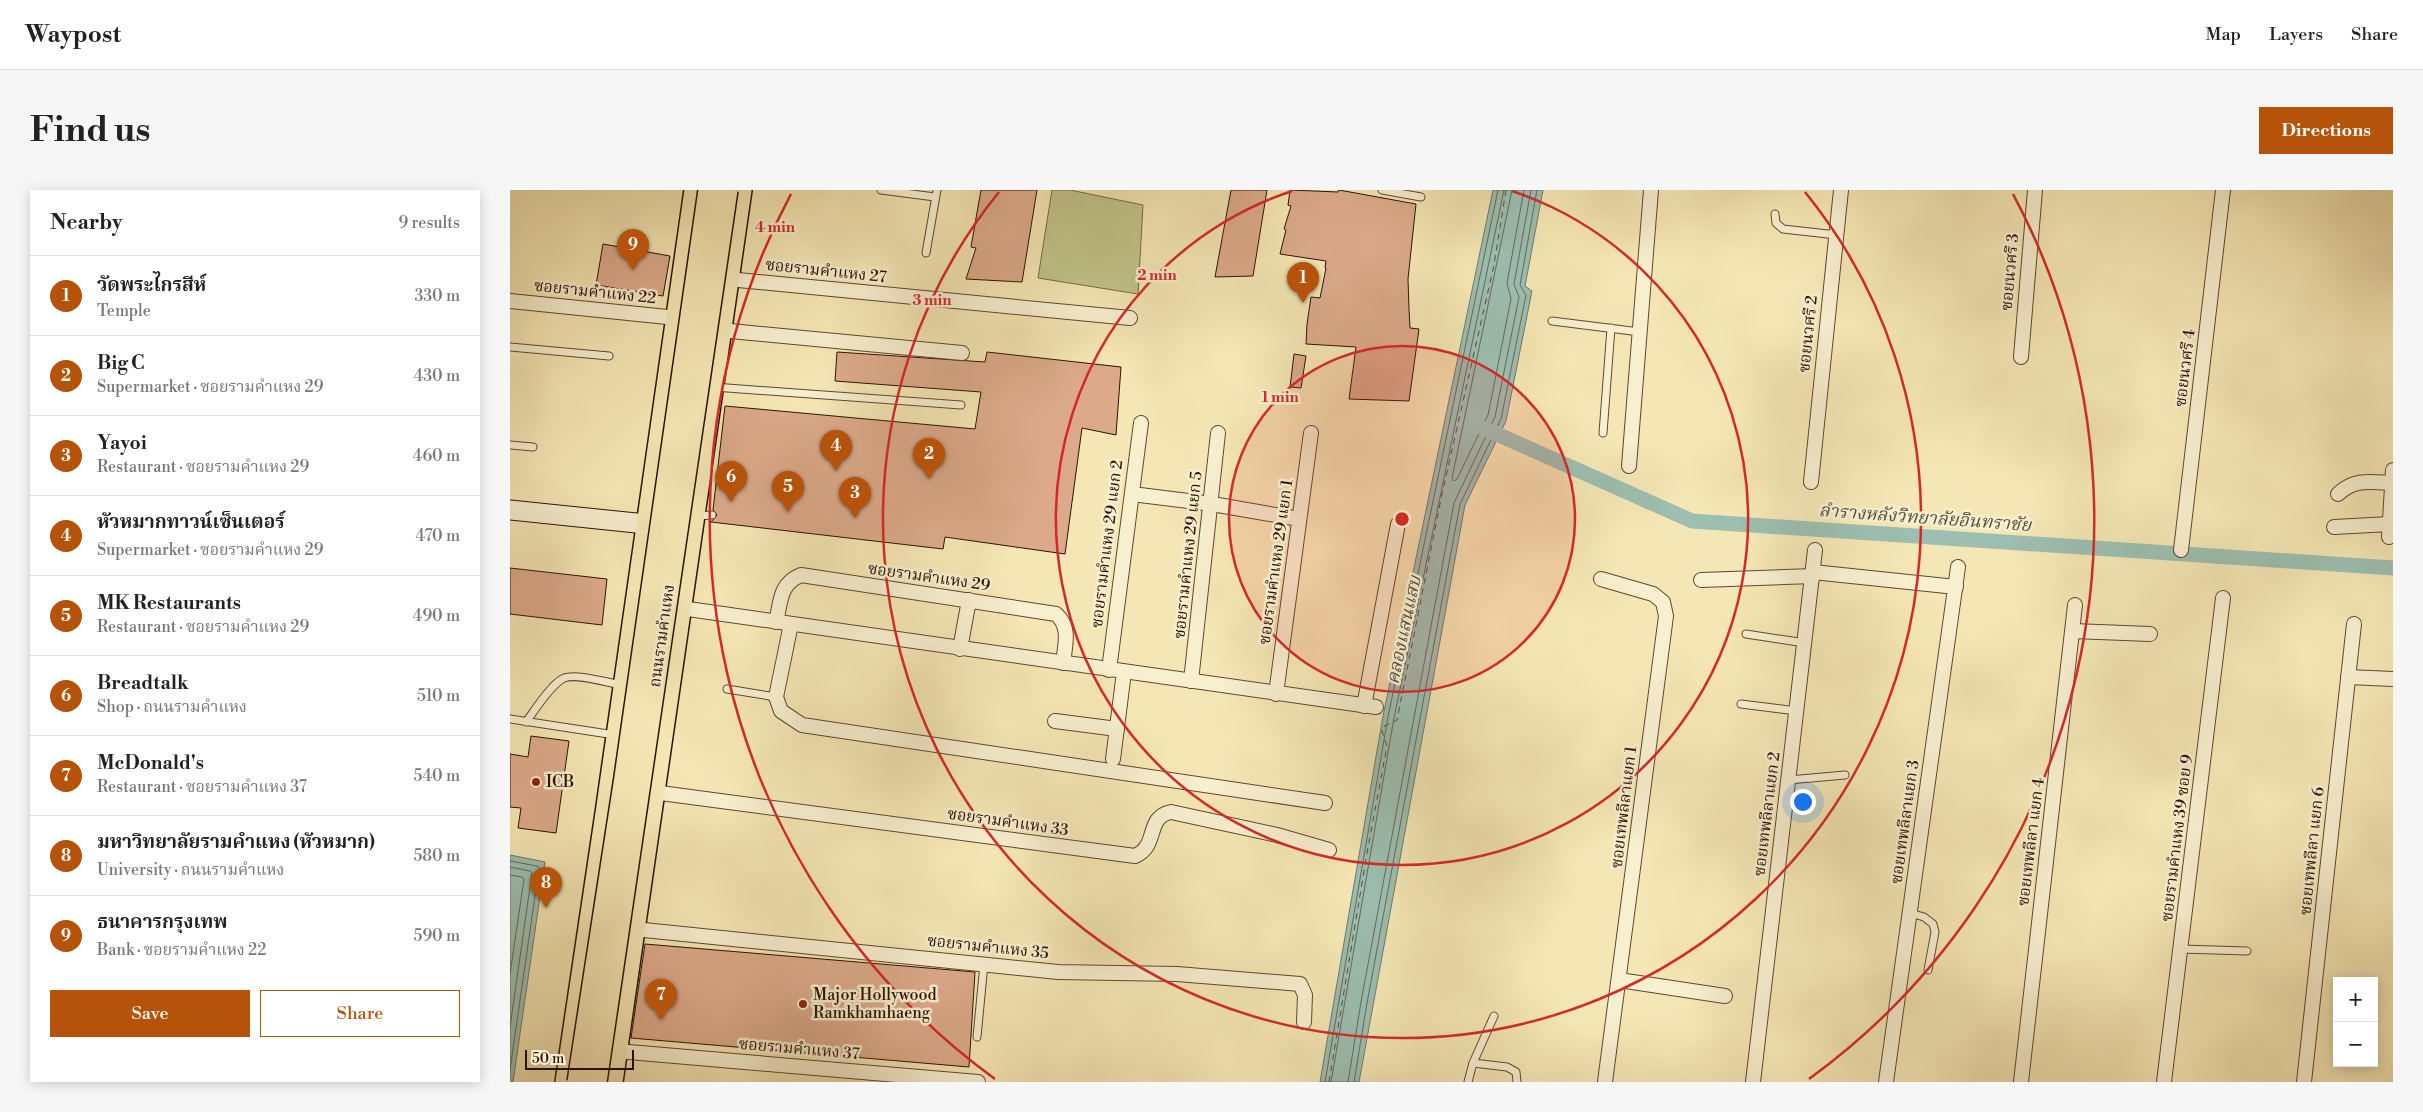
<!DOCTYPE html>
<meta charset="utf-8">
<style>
:root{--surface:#fff;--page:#f6f6f6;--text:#222;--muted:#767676;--line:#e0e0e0;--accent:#b45309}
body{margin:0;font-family:"Libre Bodoni","Noto Serif Thai",serif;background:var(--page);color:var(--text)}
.controls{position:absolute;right:15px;bottom:15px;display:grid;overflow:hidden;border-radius:0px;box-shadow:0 2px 12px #0003}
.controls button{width:45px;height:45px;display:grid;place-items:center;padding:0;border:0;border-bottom:1px solid var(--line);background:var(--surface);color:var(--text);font:25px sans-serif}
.scale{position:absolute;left:15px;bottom:12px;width:109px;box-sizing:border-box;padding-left:5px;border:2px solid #2d1203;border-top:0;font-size:14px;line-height:18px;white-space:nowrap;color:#2d1203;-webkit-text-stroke:4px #f8efcf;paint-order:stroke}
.you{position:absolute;left:1292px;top:611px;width:18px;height:18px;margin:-12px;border:4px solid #fff;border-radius:50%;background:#1a73e8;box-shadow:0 0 0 8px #1a73e833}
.badge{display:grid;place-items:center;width:32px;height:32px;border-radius:50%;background:var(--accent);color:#fff;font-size:16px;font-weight:700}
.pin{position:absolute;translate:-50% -41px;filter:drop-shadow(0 1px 2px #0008)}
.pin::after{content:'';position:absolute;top:26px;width:18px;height:15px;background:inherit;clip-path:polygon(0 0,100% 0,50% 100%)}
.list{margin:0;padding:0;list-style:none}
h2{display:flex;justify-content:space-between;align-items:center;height:65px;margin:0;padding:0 20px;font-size:21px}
h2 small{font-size:16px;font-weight:400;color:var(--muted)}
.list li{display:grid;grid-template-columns:32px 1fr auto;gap:15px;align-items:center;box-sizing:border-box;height:80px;padding:0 20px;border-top:1px solid var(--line)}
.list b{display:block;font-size:19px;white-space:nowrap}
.list p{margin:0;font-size:16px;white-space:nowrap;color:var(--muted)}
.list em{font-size:16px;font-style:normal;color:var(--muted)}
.actions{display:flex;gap:10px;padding:15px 20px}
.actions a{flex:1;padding:11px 0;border:1px solid var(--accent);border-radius:0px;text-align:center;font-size:18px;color:var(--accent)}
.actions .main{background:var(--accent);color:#fff}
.map{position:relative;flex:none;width:1883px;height:892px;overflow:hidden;border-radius:0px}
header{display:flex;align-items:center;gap:30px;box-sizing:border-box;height:70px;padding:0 25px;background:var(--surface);border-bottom:1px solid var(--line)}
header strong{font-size:24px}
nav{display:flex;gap:28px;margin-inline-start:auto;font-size:18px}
.intro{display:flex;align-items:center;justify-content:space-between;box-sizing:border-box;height:120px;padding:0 30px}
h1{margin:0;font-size:35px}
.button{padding:12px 22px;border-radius:0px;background:var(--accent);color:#fff;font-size:18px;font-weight:700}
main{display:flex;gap:30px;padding:0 30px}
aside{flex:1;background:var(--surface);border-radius:0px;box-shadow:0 2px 12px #0003}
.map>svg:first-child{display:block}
.green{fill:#c1c48a;stroke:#776b46}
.water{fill:#9cbfb1;stroke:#707a6b}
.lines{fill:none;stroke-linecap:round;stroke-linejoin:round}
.shore{stroke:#64685a;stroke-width:1}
.canal{stroke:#9cbfb1;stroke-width:15}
.ferry{stroke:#544f40;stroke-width:1;stroke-dasharray:6 5;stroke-linecap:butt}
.building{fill:#dcaa8a;stroke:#2d1203}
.service-casing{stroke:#5f4730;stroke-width:9}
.minor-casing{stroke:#5f4730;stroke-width:16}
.secondary-casing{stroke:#2d1203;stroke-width:21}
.primary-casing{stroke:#2d1203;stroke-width:24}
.service{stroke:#f8efcf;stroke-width:7}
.minor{stroke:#f8efcf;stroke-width:14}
.secondary{stroke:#f8efcf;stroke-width:19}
.primary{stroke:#f5e7b5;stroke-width:21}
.primary-bridge-casing{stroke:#2d1203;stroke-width:24;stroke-linecap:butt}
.primary-bridge{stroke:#f5e7b5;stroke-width:21}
.ring{fill:none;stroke:#d62828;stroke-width:2.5}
.poi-dot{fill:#8f2418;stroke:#f8efcf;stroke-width:2}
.labels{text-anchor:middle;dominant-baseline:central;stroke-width:5;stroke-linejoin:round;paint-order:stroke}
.street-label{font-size:16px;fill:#2d1203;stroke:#f8efcf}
.poi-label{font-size:16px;fill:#2d1203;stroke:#f8efcf;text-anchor:start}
.water-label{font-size:18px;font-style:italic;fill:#544f40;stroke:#f8efcf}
.centre{fill:#d62828;stroke:#f8efcf;stroke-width:2.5}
.ring-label{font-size:15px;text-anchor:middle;font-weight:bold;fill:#d62828;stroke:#f8efcf;stroke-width:5;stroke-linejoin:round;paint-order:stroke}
</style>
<header>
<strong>Waypost</strong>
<nav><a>Map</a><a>Layers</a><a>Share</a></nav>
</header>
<div class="intro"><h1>Find us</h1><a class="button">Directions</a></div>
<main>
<aside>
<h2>Nearby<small>9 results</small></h2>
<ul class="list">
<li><span class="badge">1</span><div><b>วัดพระไกรสีห์</b><p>Temple</p></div><em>330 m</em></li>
<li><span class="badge">2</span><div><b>Big C</b><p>Supermarket · ซอยรามคำแหง 29</p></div><em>430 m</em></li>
<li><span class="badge">3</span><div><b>Yayoi</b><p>Restaurant · ซอยรามคำแหง 29</p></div><em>460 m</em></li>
<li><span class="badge">4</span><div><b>หัวหมากทาวน์เซ็นเตอร์</b><p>Supermarket · ซอยรามคำแหง 29</p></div><em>470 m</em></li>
<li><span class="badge">5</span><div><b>MK Restaurants</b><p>Restaurant · ซอยรามคำแหง 29</p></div><em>490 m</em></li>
<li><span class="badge">6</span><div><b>Breadtalk</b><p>Shop · ถนนรามคำแหง</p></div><em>510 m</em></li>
<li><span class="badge">7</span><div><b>McDonald's</b><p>Restaurant · ซอยรามคำแหง 37</p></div><em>540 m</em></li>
<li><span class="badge">8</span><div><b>มหาวิทยาลัยรามคำแหง (หัวหมาก)</b><p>University · ถนนรามคำแหง</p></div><em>580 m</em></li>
<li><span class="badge">9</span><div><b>ธนาคารกรุงเทพ</b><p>Bank · ซอยรามคำแหง 22</p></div><em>590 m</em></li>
</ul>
<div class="actions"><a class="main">Save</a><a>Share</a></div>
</aside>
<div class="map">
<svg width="1883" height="892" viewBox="0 0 1883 892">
<rect width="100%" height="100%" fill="#f5e7b5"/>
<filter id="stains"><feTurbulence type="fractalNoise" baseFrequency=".004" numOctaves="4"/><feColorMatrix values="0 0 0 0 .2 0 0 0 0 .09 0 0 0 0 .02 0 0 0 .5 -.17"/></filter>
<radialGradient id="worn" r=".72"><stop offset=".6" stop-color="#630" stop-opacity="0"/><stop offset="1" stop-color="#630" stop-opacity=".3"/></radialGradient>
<!-- green -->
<path class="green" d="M542 0H560L633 15 628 104 528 88Z"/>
<!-- water -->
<g class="water">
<path d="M983 0H1033L1015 96 1022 101 996 231 955 315 849 892H810L873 526Z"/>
<path d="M0 665 35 672 3 892H0Z"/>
</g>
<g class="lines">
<!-- shore -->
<g class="shore">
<path d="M1002 0 942 288 944 291 947 289 978 225 1001 109 997 93 1014 0"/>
<path d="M0 671 27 676 29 678 0 880"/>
<path d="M0 677 20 681 22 683 0 837"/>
<path d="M0 685 12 687 14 689 0 784"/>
<path d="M815 892 878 527 988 0"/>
<path d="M821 892 884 528 994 0"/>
<path d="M838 892 851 812 944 313 985 227 1009 107 1004 94 1021 0"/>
<path d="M844 892 857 813 950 314 991 229 1016 105 1010 95 1027 0"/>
</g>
<!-- canal -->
<path class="canal" d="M971 237 1182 331 1883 378"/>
<!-- ferry -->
<path class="ferry" d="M819 892 857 663 877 556 871 538 887 530 932 304 984 75 996 0"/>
</g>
<!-- building -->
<g class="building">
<path d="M471 0H527L512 92 456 89 466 58 461 57Z"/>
<path d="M721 0H757L743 86 705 87Z"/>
<path d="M780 0 828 2 829 0 906 14 898 89 899 119 900 138 909 139 899 211 839 209 846 157 796 154 797 134 801 107 810 108 816 78H815L816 71 770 64 776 40 774 39 781 16 778 15Z"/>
<path d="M93 54 160 66 153 106 86 95Z"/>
<path d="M327 162 475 172 477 162 611 177 606 245 572 238 555 364 435 347 433 359 201 332 207 325 203 320 215 216 465 239 471 202 325 191Z"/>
<path d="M784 164 796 166 791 198 780 197Z"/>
<path d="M0 378 97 389 92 435 0 424Z"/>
<path d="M21 546 59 551 46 643 8 638 11 618 0 617V564L18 567Z"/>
<path d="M135 754 465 782 459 877 121 848Z"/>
</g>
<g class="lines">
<!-- service casing -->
<g class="service-casing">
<g id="service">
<path d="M371 0 425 7"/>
<path d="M872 0 911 7"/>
<path d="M1265 24 1266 33 1273 39 1327 45"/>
<path d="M416 63 427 0"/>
<path d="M1042 131 1130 142"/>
<path d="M0 157 99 166"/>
<path d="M204 197 451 215"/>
<path d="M1093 243 1101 138"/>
<path d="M0 255 23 257"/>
<path d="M187 326 202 325"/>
<path d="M1236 444 1295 453"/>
<path d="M217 499 266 507"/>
<path d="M1231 514 1287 521"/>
<path d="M0 529 105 545"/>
<path d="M16 532C25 520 41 494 54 488 67 483 98 493 112 495"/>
<path d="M1279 590 1335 585"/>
<path d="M1400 723 1414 727 1423 734 1425 742 1418 780"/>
<path d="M1671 759 1737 761"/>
<path d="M467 847 474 774"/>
<path d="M963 873 997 877 1006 882 1007 892"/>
<path d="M958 892 963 873 984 826"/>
</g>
</g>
<!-- minor casing -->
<g class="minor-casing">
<g id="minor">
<path d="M218 89 620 128"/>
<path d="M0 111 167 128"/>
<path d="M210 140 452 163"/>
<path d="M1511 167 1525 0"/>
<path d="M1119 276 1141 0"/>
<path d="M1301 292 1331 0"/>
<path d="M622 304 702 314 789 329"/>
<path d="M1828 304C1845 288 1861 292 1882 293"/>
<path d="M1824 337 1880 334"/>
<path d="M1879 347 1883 280"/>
<path d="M1671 360 1713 0"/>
<path d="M1303 382 1446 397"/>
<path d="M1091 389 1143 404 1153 412 1156 426 1095 892"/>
<path d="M1191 390 1303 386"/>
<path d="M171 418 866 517"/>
<path d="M266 432C271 412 269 394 291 385L546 424C561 437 555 455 553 473"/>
<path d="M281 434 266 507 271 521 292 535 815 613"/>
<path d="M1563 441 1640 444"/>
<path d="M450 459 459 410"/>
<path d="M599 480 631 233"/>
<path d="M1838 487 1883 489"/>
<path d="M681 491 708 243"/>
<path d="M766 504 801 243"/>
<path d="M854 516 888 334"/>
<path d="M545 531 607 539"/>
<path d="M603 569 614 482"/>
<path d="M143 602 625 666C649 656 635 627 661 622L767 645 819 660"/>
<path d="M124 739 548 782 667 784 790 794 795 805 794 832"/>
<path d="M1109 790 1215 806"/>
<path d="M107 861 468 892"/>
<path d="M1243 892 1305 360"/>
<path d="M1376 892 1448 377"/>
<path d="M1511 892 1565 415"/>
<path d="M1654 892 1713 408"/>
<path d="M1794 892 1844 434"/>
</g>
</g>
<!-- secondary casing -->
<g class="secondary-casing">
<path id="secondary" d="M0 320 136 334"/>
</g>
<!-- primary casing -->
<g class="primary-casing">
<g id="primary">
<path d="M56 892C101 595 143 298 185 0"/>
<path d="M102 892 231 0"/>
</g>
</g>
<!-- service -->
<use href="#service" class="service"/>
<!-- minor -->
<use href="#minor" class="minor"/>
<!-- secondary -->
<use href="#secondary" class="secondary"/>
<!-- primary -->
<use href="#primary" class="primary"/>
<!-- primary-bridge casing -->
<g class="primary-bridge-casing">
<g id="primary-bridge">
<path d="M68 892 115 587 199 0"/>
<path d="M86 892 217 0"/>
</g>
</g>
<!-- primary-bridge -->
<use href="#primary-bridge" class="primary-bridge"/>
</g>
<!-- distance rings -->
<circle cx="892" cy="329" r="173" fill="#d62828" fill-opacity=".12"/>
<g class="ring">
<circle cx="892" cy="329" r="173"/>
<path d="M1002 1A346 346 0 1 1 782 1"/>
<path d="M1295 2A519 519 0 1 1 489 2"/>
<path d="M485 889A692 692 0 0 1 281 4M1503 4A692 692 0 0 1 1299 889"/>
</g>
<!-- markers -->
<g class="poi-dot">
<circle cx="26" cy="592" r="5"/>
<circle cx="293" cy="814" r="5"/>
</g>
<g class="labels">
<!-- street labels -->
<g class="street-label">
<text transform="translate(316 81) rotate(6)">ซอยรามคำแหง 27</text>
<text transform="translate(1500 82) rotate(-85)">ซอยนวศรี 3</text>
<text transform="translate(85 102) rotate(6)">ซอยรามคำแหง 22</text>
<text transform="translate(1298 144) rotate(-84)">ซอยนวศรี 2</text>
<text transform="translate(1675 178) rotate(-83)">ซอยนวศรี 4</text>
<text transform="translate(597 354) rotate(-83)">ซอยรามคำแหง 29 แยก 2</text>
<text transform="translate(678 365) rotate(-84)">ซอยรามคำแหง 29 แยก 5</text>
<text transform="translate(766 372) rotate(-82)">ซอยรามคำแหง 29 แยก 1</text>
<text transform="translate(419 387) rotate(8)">ซอยรามคำแหง 29</text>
<text transform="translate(152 446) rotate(-82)">ถนนรามคำแหง</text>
<text transform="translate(1114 617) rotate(-83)">ซอยเทพลีลาแยก 1</text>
<text transform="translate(1257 624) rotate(-83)">ซอยเทพลีลาแยก 2</text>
<text transform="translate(498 632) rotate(8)">ซอยรามคำแหง 33</text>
<text transform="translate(1395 632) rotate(-82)">ซอยเทพลีลาแยก 3</text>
<text transform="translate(1667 648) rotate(-83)">ซอยรามคำแหง 39 ซอย 9</text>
<text transform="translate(1521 652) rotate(-83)">ซอยเทพลีลา แยก 4</text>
<text transform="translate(1802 661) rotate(-84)">ซอยเทพลีลา แยก 6</text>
<text transform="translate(478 757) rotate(6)">ซอยรามคำแหง 35</text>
<text transform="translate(289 859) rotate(5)">ซอยรามคำแหง 37</text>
</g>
<!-- poi labels -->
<g class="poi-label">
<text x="36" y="592">ICB</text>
<text x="303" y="805">Major Hollywood<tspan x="303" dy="18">Ramkhamhaeng</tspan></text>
</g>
<!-- water labels -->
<g class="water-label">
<text transform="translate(1415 328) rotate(4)">ลำรางหลังวิทยาลัยอินทราชัย</text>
<text transform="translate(894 440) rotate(-78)">คลองแสนแสบ</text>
</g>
</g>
<circle cx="892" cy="329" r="8" class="centre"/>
<g class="ring-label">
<text x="265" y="42">4 min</text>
<text x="647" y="90">2 min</text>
<text x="422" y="115">3 min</text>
<text x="770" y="212">1 min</text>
</g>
<rect width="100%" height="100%" filter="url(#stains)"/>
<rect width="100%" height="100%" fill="url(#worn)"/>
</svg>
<div class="controls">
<button>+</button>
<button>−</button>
</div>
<div class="scale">50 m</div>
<div class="you"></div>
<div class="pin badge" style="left:793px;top:113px">1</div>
<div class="pin badge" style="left:419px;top:289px">2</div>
<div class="pin badge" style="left:345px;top:328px">3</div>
<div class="pin badge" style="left:326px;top:281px">4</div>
<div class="pin badge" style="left:278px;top:322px">5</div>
<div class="pin badge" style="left:221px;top:312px">6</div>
<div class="pin badge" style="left:151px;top:830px">7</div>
<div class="pin badge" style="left:36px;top:718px">8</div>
<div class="pin badge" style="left:123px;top:80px">9</div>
</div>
</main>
